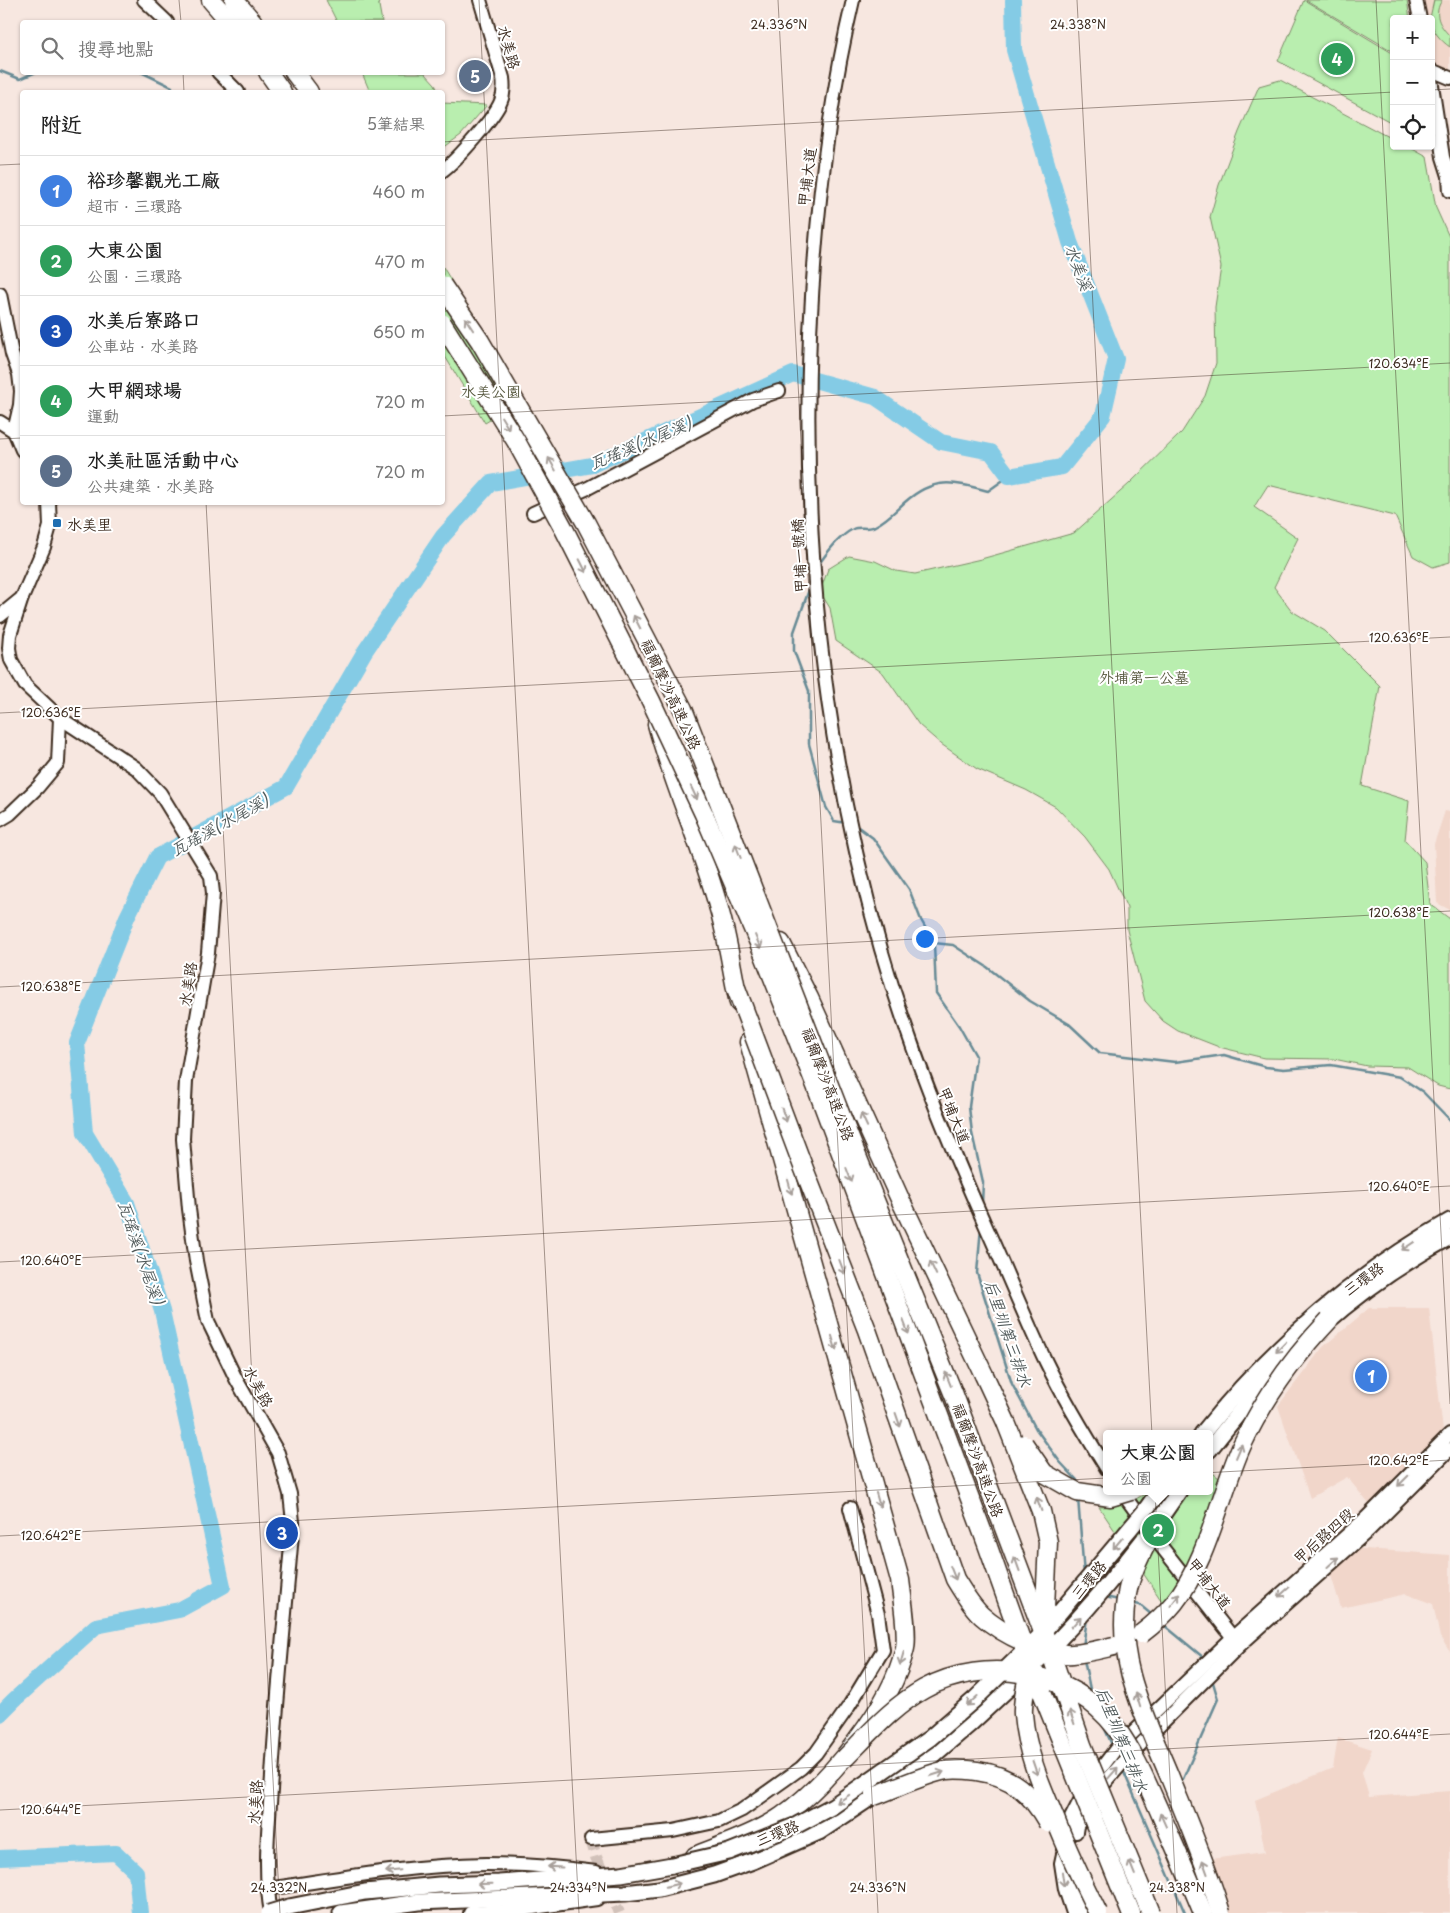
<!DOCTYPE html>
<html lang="zh-TW">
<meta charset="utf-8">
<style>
:root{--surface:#fff;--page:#f2f2f2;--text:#222;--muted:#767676;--line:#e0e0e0;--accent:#0f766e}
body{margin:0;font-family:"Playpen Sans","LXGW WenKai TC",sans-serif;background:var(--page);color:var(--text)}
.controls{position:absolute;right:15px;top:15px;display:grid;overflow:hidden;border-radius:5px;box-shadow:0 1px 4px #0004}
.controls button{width:45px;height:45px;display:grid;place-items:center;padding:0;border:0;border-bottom:1px solid var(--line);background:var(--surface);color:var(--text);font:25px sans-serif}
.you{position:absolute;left:924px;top:938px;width:18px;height:18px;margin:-12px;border:4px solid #fff;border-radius:50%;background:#1a73e8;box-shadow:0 0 0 8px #1a73e833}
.badge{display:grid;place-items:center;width:32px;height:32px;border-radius:50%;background:var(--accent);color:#fff;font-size:16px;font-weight:700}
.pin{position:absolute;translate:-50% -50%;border:2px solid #fff;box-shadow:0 1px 5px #0006}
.popup{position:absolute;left:1103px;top:1430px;width:110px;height:65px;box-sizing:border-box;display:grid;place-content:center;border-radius:5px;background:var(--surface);filter:drop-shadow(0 1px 4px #0005);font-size:16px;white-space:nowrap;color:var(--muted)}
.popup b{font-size:19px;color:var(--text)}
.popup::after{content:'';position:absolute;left:50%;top:100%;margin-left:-10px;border:10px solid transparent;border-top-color:var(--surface)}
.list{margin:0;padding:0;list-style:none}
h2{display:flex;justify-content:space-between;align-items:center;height:65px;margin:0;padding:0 20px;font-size:21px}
h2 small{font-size:16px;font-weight:400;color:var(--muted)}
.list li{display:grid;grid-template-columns:32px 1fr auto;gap:15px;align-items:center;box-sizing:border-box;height:70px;padding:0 20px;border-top:1px solid var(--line)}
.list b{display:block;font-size:19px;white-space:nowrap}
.list p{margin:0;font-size:16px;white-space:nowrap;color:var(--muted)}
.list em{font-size:16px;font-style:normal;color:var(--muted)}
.icon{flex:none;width:28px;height:28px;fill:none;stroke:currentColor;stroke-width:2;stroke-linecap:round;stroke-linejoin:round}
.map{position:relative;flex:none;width:1450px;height:1913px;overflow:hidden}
.search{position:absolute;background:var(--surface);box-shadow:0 1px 4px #0004;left:20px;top:20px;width:425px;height:55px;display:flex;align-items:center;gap:12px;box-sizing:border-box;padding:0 18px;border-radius:5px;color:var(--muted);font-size:19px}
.panel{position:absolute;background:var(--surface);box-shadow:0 1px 4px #0004;left:20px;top:90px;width:425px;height:415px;border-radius:5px}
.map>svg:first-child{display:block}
.built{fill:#f1d6ca}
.green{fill:#b9eeaf;stroke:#7a8c66}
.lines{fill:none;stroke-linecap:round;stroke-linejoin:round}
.stream{stroke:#678b95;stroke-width:2.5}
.river{stroke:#84cbe5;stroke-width:16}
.minor-tunnel{stroke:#d1c1b9;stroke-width:12;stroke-dasharray:12 6;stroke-linecap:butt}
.minor-casing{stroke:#3b2a1e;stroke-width:16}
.major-casing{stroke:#3b2a1e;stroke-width:19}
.highway-casing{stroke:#3b2a1e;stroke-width:21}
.minor{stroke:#fff;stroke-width:12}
.major{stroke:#fff;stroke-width:15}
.highway{stroke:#fff;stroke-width:18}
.major-bridge-casing{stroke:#3b2a1e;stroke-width:19;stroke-linecap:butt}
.highway-bridge-casing{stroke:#3b2a1e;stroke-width:21;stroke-linecap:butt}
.major-bridge{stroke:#fff;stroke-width:15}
.highway-bridge{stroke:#fff;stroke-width:18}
.oneway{stroke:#a79f9a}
.ticks{fill:none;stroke:#3b2a1e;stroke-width:1;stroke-opacity:0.45}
.poi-dot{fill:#1f6fb2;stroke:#fff;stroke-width:2}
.labels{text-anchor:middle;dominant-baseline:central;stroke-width:4;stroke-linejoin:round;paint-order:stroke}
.street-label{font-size:15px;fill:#3b2a1e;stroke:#fff}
.park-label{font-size:15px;fill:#5a5b42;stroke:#fff}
.poi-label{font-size:15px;fill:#3b2a1e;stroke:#fff;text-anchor:start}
.water-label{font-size:16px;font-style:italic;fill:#515a5a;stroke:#fff}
.ticks-label{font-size:12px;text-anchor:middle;fill:#3b2a1e;stroke:#fff;stroke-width:4;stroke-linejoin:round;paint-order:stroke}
</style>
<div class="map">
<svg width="1450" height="1913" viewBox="0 0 1450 1913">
<rect width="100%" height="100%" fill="#f7e7e0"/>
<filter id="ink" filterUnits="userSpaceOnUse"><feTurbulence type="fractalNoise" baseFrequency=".02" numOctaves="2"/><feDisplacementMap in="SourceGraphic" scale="10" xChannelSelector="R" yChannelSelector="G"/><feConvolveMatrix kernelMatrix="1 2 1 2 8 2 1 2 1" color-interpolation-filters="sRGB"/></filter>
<g filter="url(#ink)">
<!-- built -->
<g class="built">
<path d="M1422 0H1450V73L1435 66 1431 48V19H1425Z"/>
<path d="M1445 811 1450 812V910L1437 903 1434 844Z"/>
<path d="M1369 1308H1429L1443 1431 1369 1504 1347 1477 1310 1498 1278 1406 1323 1347Z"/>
<path d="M1351 1548 1450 1555V1652L1440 1637 1433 1604 1406 1594 1341 1608 1329 1569Z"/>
<path d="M1338 1738 1372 1749 1362 1772 1369 1797 1450 1791V1913H1227L1211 1859 1265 1852 1255 1800 1333 1768Z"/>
</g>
<!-- green -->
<g class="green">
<path d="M326 0H378L382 22H337Z"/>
<path d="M1304 0 1394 54V124L1278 61Z"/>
<path d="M1306 0H1407L1410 19H1394V52Z"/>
<path d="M1434 0H1442C1433 14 1439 25 1450 36V47C1441 41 1431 30 1431 19L1430 18Z"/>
<path d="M362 73H425L435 84 438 92H370Z"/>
<path d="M1280 80 1394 140V146H1407L1427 157 1436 208 1450 239V562L1433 567 1413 556 1395 516 1268 485 1254 507 1298 538 1274 587 1292 611 1325 631 1380 686 1362 786 1409 801 1405 840 1425 862 1430 904 1450 919V1089L1438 1086 1408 1067 1367 1066 1334 1059 1264 1058 1219 1047 1178 1031 1163 1021 1145 1001 1127 930V908L1109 869 1085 837 1056 807 1026 790 977 769 941 744 919 725 883 673 836 641 830 608 820 592 828 569 849 556 875 561 896 571 915 574 981 559 1074 533 1129 484 1182 432 1205 396 1216 363 1215 307 1221 267 1210 217 1219 185 1239 132 1259 86Z"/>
<path d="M442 103 487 105 461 135 443 148Z"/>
<path d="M443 267 523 400 485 423 443 353Z"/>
<path d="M1209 1470 1219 1478 1196 1552 1165 1606 1099 1507C1116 1507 1134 1502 1149 1491H1209Z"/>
</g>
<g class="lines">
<!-- stream -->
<g class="stream">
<path d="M0 71 20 79 36 72"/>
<path d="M141 72 172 87"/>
<path d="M818 565C828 552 838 537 853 529 859 526 869 530 875 526 887 520 895 511 905 502 934 476 954 482 988 491L1009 476"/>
<path d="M811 584 794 632V651L809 691V744L826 807 834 821 846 823"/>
<path d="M854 824 873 838 909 889 921 920 934 943 936 993 959 1026 976 1056 969 1107 972 1133 983 1182 982 1204"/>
<path d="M934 943 953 945 987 967 1030 1001 1069 1024 1100 1053 1175 1062 1224 1055 1266 1067 1284 1069 1331 1065 1400 1077 1423 1092 1450 1120"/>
<path d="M981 1227 977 1273 1012 1384 1036 1429 1060 1462 1077 1480V1485"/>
<path d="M1078 1498 1084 1575"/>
<path d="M1105 1597 1119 1600"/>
<path d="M1131 1603 1140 1605 1152 1615"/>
<path d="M1164 1625 1204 1658"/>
<path d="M1083 1647 1087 1618"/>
<path d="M1084 1660 1091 1694"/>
<path d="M1104 1727 1113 1747"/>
<path d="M1123 1770 1185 1913"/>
<path d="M1183 1779 1218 1699 1212 1679"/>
</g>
<!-- river -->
<g class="river">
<path d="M0 1714 14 1700 96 1626 179 1610 223 1586 162 1311 127 1203 85 1133 77 1043 127 917 157 857 286 787 365 651 443 536 491 483 592 465 793 374 875 397 941 442 991 452 1009 476 1062 467 1103 416 1116 359 1070 242 1014 50 1013 0"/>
<path d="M0 1858 116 1853 136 1872 140 1913"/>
</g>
<!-- minor-tunnel -->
<path class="minor-tunnel" d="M591 1839 596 1857 619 1913"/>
<!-- minor casing -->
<g class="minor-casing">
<g id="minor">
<path d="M144 0 167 22"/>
<path d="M853 0C827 110 815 222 810 334 802 541 824 750 881 949 909 1046 946 1137 987 1229 1007 1273 1025 1318 1046 1362 1064 1399 1085 1434 1107 1469"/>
<path d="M1416 0 1420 19"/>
<path d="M1431 70 1450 78"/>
<path d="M218 72 238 92"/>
<path d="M1431 79 1443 157 1449 176 1450 191"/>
<path d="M442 171C457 160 495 117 501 101 504 94 504 86 503 78L480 0"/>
<path d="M0 294 12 354 19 374 21 391 20 405 14 431"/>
<path d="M0 422 14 431 22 450"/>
<path d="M49 502 50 526 44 547 22 598 10 635 9 648 11 660 25 685 60 718 136 768 160 793 211 876 213 893 208 953 186 1081 183 1139 189 1209 196 1261 208 1321 236 1379 278 1453 290 1494 293 1522C286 1607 277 1691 272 1776 269 1822 263 1868 271 1913"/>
<path d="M533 513 588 488 753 400 779 391"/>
<path d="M0 616 22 598"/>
<path d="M0 820 10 814 38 787 58 763 60 718"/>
<path d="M1121 1491 1157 1541 1238 1644"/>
<path d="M1076 1832 1077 1826 1093 1797 1123 1762 1239 1646 1369 1530 1450 1449"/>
<path d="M591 1839 673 1831 719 1821 742 1810 801 1768 816 1753 849 1706 883 1650 878 1614 850 1508"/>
<path d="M1073 1869 1076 1896 1083 1913"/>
<path d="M267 1889C339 1878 412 1865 486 1864 523 1864 560 1867 596 1872"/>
<path d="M470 1913 519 1910 597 1899"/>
<path d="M1073 1913 1065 1889 1061 1863 1071 1818 1087 1787 1115 1750 1232 1638 1366 1518 1450 1434"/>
</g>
</g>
<!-- major casing -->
<g class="major-casing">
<g id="major">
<path d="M1321 1327C1360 1292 1404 1262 1450 1237"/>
<path d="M1202 1434C1272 1346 1352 1277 1450 1221"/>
<path d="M1209 1450 1257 1390 1293 1352"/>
<path d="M1156 1524 1179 1491"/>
<path d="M289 1907 365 1892 439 1885 499 1883 621 1874 672 1865"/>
<path d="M341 1913 419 1902 625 1893 659 1889 714 1875 753 1861 819 1832 929 1759 970 1724 1029 1669"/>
</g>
</g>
<!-- highway casing -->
<g class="highway-casing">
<g id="highway">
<path d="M211 0 230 22"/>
<path d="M234 0 253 22"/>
<path d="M268 72 282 92"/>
<path d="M294 72 309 92"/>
<path d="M657 724C674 787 702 846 719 909 728 939 732 972 739 1003"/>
<path d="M781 943 809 998 900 1199 984 1375"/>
<path d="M695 1856C722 1845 758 1833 782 1816 830 1782 892 1706 905 1648 908 1631 902 1598 900 1580L749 1042"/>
</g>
</g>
<!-- minor -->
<use href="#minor" class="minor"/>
<!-- major -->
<use href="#major" class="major"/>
<!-- highway -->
<use href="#highway" class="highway"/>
<!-- major-bridge casing -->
<g class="major-bridge-casing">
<g id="major-bridge">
<path d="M1029 1669C1072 1629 1108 1585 1144 1539"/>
<path d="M672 1865 729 1852 797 1825 833 1806 930 1738 975 1699 1038 1638 1144 1512 1159 1491"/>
<path d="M269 1913 289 1907"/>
</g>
</g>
<!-- highway-bridge casing -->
<g class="highway-bridge-casing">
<g id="highway-bridge">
<path d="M442 285 480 341 586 523 683 709 850 1139 954 1395 1048 1645 1082 1745 1151 1913"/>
<path d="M442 323 516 441 564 529 651 701 704 814 762 950 816 1086 987 1544 1024 1648 1131 1913"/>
<path d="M736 988 804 1169 867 1330 955 1579C963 1592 971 1606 982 1616 1002 1634 1046 1656 1073 1654 1087 1653 1101 1649 1114 1646"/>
<path d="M984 1375 1005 1420 1041 1511 1048 1542 1045 1607 1041 1625"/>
<path d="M1024 1444 1044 1473 1077 1492 1111 1497 1131 1491"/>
<path d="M1156 1524C1146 1546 1131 1570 1127 1594 1114 1658 1145 1717 1169 1775 1187 1820 1207 1866 1221 1913"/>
<path d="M1141 1634C1153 1625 1165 1614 1174 1603 1208 1561 1220 1494 1242 1445 1264 1398 1293 1358 1329 1320"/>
<path d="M1029 1669C1027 1683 1022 1700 1023 1714 1026 1751 1040 1783 1054 1816 1067 1849 1082 1881 1098 1913"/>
<path d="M844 1759C868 1735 893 1706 924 1689 985 1655 1073 1670 1116 1728 1134 1752 1146 1781 1158 1808 1173 1843 1189 1878 1203 1913"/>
<path d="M874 1796C896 1788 925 1774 947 1770 956 1769 968 1770 977 1771 1012 1776 1031 1793 1048 1823"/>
</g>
</g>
<!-- major-bridge -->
<use href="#major-bridge" class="major-bridge"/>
<!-- highway-bridge -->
<use href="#highway-bridge" class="highway-bridge"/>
</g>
<!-- one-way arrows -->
<defs><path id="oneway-shaft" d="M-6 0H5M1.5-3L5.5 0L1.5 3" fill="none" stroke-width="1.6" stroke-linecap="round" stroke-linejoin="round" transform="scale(1.25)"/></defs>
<g class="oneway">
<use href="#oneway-shaft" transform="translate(469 324) rotate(-123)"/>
<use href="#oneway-shaft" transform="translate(505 423) rotate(59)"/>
<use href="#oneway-shaft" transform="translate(552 464) rotate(-120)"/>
<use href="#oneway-shaft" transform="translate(583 566) rotate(63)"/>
<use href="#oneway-shaft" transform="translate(637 622) rotate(-117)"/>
<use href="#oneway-shaft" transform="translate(694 793) rotate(65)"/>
<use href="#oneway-shaft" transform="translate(738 851) rotate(-111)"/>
<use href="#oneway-shaft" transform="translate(758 942) rotate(67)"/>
<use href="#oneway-shaft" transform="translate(784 1115) rotate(70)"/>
<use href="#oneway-shaft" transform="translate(864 1120) rotate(-115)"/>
<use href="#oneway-shaft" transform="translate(849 1175) rotate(69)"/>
<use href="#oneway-shaft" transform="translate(790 1187) rotate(74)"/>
<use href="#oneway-shaft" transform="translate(1408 1246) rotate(146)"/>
<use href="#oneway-shaft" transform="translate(842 1267) rotate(69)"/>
<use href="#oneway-shaft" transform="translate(933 1268) rotate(-115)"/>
<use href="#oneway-shaft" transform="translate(906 1327) rotate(69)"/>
<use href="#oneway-shaft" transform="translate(834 1343) rotate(74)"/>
<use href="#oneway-shaft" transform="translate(1281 1347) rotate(134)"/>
<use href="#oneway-shaft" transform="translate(948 1379) rotate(-112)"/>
<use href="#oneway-shaft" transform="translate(898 1420) rotate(71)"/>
<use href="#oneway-shaft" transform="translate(1239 1451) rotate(-67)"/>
<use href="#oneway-shaft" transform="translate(1403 1481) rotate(135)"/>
<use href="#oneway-shaft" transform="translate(878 1500) rotate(74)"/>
<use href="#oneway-shaft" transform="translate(1039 1504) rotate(-109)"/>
<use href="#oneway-shaft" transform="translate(1118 1543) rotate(130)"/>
<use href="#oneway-shaft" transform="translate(1333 1562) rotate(-42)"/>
<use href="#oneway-shaft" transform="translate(1017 1564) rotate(-110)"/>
<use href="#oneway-shaft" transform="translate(953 1573) rotate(68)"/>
<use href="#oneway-shaft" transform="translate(1284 1592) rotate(138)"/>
<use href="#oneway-shaft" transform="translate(1175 1600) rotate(-53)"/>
<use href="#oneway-shaft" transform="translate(1076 1622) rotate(-48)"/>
<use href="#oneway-shaft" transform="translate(902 1658) rotate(106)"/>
<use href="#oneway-shaft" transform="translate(1138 1700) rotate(-107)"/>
<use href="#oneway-shaft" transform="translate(972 1701) rotate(138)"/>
<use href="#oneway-shaft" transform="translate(1072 1717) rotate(-109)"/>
<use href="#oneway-shaft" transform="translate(1035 1768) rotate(71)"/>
<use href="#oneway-shaft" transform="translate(1113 1773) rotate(-49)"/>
<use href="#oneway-shaft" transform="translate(937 1774) rotate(-18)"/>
<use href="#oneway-shaft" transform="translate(843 1799) rotate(146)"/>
<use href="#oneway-shaft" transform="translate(1163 1820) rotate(-114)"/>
<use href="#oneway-shaft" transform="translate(555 1867) rotate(-177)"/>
<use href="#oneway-shaft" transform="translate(1205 1867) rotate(-110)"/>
<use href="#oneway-shaft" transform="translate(1132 1868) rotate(-112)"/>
<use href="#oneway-shaft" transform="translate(393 1871) rotate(174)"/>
<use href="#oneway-shaft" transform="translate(1063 1879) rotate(82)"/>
<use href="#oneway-shaft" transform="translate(485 1884) rotate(179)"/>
<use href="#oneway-shaft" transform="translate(673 1885) rotate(-14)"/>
</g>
</g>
<!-- ticks -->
<path class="ticks" d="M179 0 181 22M479 0 579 1913M778 0 878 1913M1077 0 1177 1913M1376 0 1450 1404M183 72 184 92M1431 90 1450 89M442 142 1394 92M0 165 22 164M442 416 1450 363M0 439 22 438M206 502 280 1913M0 713 1450 637M0 987 1450 911M0 1262 1450 1186M0 1536 1450 1460M0 1810 1450 1734"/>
<!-- markers -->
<rect class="poi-dot" x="52" y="518" width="10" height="10" rx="2.5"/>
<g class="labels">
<!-- street labels -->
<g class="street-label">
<text transform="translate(510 47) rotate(74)">水美路</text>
<text transform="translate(806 177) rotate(-83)">甲埔大道</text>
<text transform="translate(798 556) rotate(-93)">甲埔一號橋</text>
<text transform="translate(672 694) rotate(65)">福爾摩沙高速公路</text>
<text transform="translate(187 984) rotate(-81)">水美路</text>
<text transform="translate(829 1084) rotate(69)">福爾摩沙高速公路</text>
<text transform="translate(955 1115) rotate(68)">甲埔大道</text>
<text transform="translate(1363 1278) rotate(-36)">三環路</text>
<text transform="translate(259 1386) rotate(61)">水美路</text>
<text transform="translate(979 1460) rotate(70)">福爾摩沙高速公路</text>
<text transform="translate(1323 1535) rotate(-42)">甲后路四段</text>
<text transform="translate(1088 1579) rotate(-50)">三環路</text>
<text transform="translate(1210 1583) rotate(52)">甲埔大道</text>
<text transform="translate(254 1802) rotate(-86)">水美路</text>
<text transform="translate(777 1832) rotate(-22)">三環路</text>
</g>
<!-- park labels -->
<g class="park-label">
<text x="491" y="390">水美公園</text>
<text x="1144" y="676">外埔第一公墓</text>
</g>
<!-- poi labels -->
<g class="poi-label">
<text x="67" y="523">水美里</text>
</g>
<!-- water labels -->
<g class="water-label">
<text transform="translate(1080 267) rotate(69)">水美溪</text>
<text transform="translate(640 442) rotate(-23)">瓦瑤溪(水尾溪)</text>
<text transform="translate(219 824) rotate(-29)">瓦瑤溪(水尾溪)</text>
<text transform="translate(142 1252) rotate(71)">瓦瑤溪(水尾溪)</text>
<text transform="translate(1009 1333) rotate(71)">后里圳第三排水</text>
<text transform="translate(1123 1739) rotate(68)">后里圳第三排水</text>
</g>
</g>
<g class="ticks-label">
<text x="779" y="29">24.336°N</text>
<text x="1078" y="29">24.338°N</text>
<text x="1399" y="368">120.634°E</text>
<text x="1399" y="642">120.636°E</text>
<text x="51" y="717">120.636°E</text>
<text x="1399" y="917">120.638°E</text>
<text x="51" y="991">120.638°E</text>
<text x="1399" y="1191">120.640°E</text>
<text x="51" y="1265">120.640°E</text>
<text x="1399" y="1465">120.642°E</text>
<text x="51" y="1540">120.642°E</text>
<text x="1399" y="1739">120.644°E</text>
<text x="51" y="1814">120.644°E</text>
<text x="279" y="1892">24.332°N</text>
<text x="578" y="1892">24.334°N</text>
<text x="878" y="1892">24.336°N</text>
<text x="1177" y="1892">24.338°N</text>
</g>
</svg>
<div class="controls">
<button>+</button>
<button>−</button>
<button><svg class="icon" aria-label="locate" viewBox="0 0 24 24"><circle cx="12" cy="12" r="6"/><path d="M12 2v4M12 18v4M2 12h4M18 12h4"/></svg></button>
</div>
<div class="you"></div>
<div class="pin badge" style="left:1371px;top:1376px;background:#3f7fe0">1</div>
<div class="pin badge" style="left:1158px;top:1530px;background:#2e9e5b">2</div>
<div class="popup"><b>大東公園</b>公園</div>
<div class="pin badge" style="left:282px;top:1533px;background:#1a4fb4">3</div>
<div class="pin badge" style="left:1337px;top:59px;background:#2e9e5b">4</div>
<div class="pin badge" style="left:475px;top:76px;background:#5c6f8a">5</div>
<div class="search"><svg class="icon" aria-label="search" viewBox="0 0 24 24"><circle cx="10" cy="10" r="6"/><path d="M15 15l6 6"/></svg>搜尋地點</div>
<section class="panel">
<h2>附近<small>5筆結果</small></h2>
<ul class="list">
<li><span class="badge" style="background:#3f7fe0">1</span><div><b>裕珍馨觀光工廠</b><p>超市 · 三環路</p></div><em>460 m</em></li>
<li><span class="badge" style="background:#2e9e5b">2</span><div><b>大東公園</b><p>公園 · 三環路</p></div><em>470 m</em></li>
<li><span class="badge" style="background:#1a4fb4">3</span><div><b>水美后寮路口</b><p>公車站 · 水美路</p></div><em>650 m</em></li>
<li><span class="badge" style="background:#2e9e5b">4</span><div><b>大甲網球場</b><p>運動</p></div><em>720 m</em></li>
<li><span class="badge" style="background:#5c6f8a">5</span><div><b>水美社區活動中心</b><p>公共建築 · 水美路</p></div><em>720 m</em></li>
</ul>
</section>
</div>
